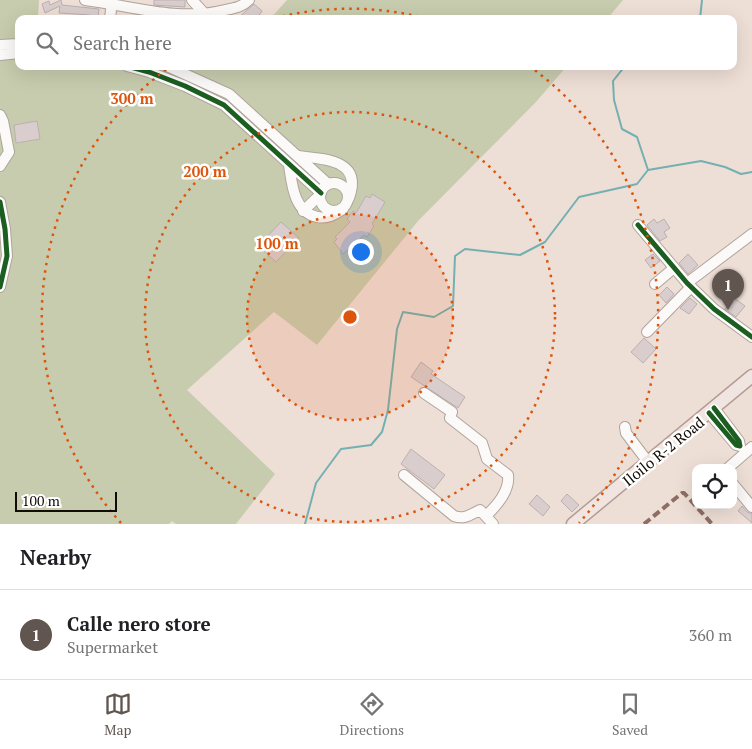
<!DOCTYPE html>
<style>
:root{--surface:#fff;--page:#f6f6f6;--text:#202124;--muted:#757577;--line:#e0e0e0;--accent:#60554f}
body{margin:0;font-family:"PT Serif",serif;background:var(--page);color:var(--text)}
.controls{position:absolute;right:15px;bottom:15px;display:grid;overflow:hidden;border-radius:10px;box-shadow:0 5px 20px #0002}
.controls button{width:45px;height:45px;display:grid;place-items:center;padding:0;border:0;border-bottom:1px solid var(--line);background:var(--surface);color:var(--text);font:25px sans-serif}
.scale{position:absolute;left:15px;bottom:12px;width:102px;box-sizing:border-box;padding-left:5px;border:2px solid #130b06;border-top:0;font-size:14px;line-height:18px;white-space:nowrap;color:#130b06;-webkit-text-stroke:4px #fff;paint-order:stroke}
.you{position:absolute;left:360px;top:251px;width:18px;height:18px;margin:-12px;border:4px solid #fff;border-radius:50%;background:#1a73e8;box-shadow:0 0 0 8px #1a73e833}
.badge{display:grid;place-items:center;width:32px;height:32px;border-radius:50%;background:var(--accent);color:#fff;font-size:16px;font-weight:700}
.pin{position:absolute;translate:-50% -41px;filter:drop-shadow(0 1px 2px #0008)}
.pin::after{content:'';position:absolute;top:26px;width:18px;height:15px;background:inherit;clip-path:polygon(0 0,100% 0,50% 100%)}
.list{margin:0;padding:0;list-style:none}
h2{display:flex;justify-content:space-between;align-items:center;height:65px;margin:0;padding:0 20px;font-size:21px}
h2 small{font-size:16px;font-weight:400;color:var(--muted)}
.list li{display:grid;grid-template-columns:32px 1fr auto;gap:15px;align-items:center;box-sizing:border-box;height:90px;padding:0 20px;border-top:1px solid var(--line)}
.list b{display:block;font-size:19px;white-space:nowrap}
.list p{margin:0;font-size:16px;white-space:nowrap;color:var(--muted)}
.list em{font-size:16px;font-style:normal;color:var(--muted)}
.icon{flex:none;width:28px;height:28px;fill:none;stroke:currentColor;stroke-width:2;stroke-linecap:round;stroke-linejoin:round}
.map{position:relative;flex:none;width:752px;height:524px;overflow:hidden}
.search{position:absolute;background:var(--surface);box-shadow:0 5px 20px #0002;left:15px;right:15px;top:15px;height:55px;display:flex;align-items:center;gap:12px;box-sizing:border-box;padding:0 18px;border-radius:10px;color:var(--muted);font-size:19px}
.sheet{height:155px;background:var(--surface)}
nav{display:flex;justify-content:space-around;align-items:center;box-sizing:border-box;height:70px;border-top:1px solid var(--line);background:var(--surface);font-size:14px;color:var(--muted)}
nav a{display:grid;justify-items:center;gap:2px}
nav .on{color:var(--accent)}
.map>svg:first-child{display:block}
.green{fill:#c8ccae}
.lines{fill:none;stroke-linecap:round;stroke-linejoin:round}
.stream{stroke:#74b0b1;stroke-width:2}
.building{fill:#d9cdcd;stroke:#bbb0b0}
.minor-casing{stroke:#b0a49d;stroke-width:12}
.major-casing{stroke:#b49c94;stroke-width:15}
.minor{stroke:#fcfaf9;stroke-width:10}
.major{stroke:#f1e5e1;stroke-width:12}
.quiet{stroke:#8d6e63;stroke-width:4;stroke-dasharray:8 4;stroke-linecap:butt}
.cycleway-casing{stroke:#fff;stroke-width:8}
.cycleway{stroke:#1b5e20;stroke-width:5}
.ring{fill:none;stroke:#dd550c;stroke-width:2.5;stroke-dasharray:2.5 5}
.labels{text-anchor:middle;dominant-baseline:central;stroke-width:5;stroke-linejoin:round;paint-order:stroke}
.street-label{font-size:15px;fill:#130b06;stroke:#fff}
.centre{fill:#dd550c;stroke:#fff;stroke-width:2.5}
.ring-label{font-size:15px;text-anchor:middle;font-weight:bold;fill:#dd550c;stroke:#fff;stroke-width:5;stroke-linejoin:round;paint-order:stroke}
</style>
<div class="map">
<svg width="752" height="524" viewBox="0 0 752 524">
<rect width="100%" height="100%" fill="#eedfd6"/>
<!-- green -->
<g class="green">
<path d="M0 0H39L38 16 58 19H19V66H567L536 102 418 221 317 345 274 312 187 390 275 474 236 524H176L172 521 169 524H0Z"/>
<path d="M287 0H623L607 19H270Z"/>
</g>
<g class="lines">
<!-- stream -->
<g class="stream">
<path d="M700 19 702 0"/>
<path d="M648 170 701 161 725 167 741 174 752 172"/>
<path d="M305 524 316 483 341 449 371 445 382 432 388 410 397 329 403 312 434 317 453 306 455 256 465 249 520 255 545 242 579 197 637 184 648 170 637 137 622 129 614 100 613 81 625 66"/>
</g>
</g>
<!-- building -->
<g class="building">
<path d="M61 0 62 5 99 9 98 18 89 17 90 15 59 13 60 6 45 13 42 4 49 1 50 5Z"/>
<path d="M154 0H185V7L154 5Z"/>
<path d="M254 4 262 11 257 18 255 16 251 19H237Z"/>
<path d="M37 121 40 139 16 143 14 125Z"/>
<path d="M372 194 385 202 372 224 374 226 367 237 364 235 343 254 334 242 337 239 335 237 350 222 347 219 353 211 356 213 366 196 370 198Z"/>
<path d="M654 219 657 223 664 219 670 228 664 232 667 237 660 241 647 225Z"/>
<path d="M281 222 299 238 276 262 258 246Z"/>
<path d="M653 254 660 261 651 268 645 260Z"/>
<path d="M688 254 698 265 688 274 679 263Z"/>
<path d="M667 287 674 294 666 303 659 295Z"/>
<path d="M690 298 697 304 689 314 680 308Z"/>
<path d="M734 298 745 306 736 317 725 309Z"/>
<path d="M644 338 656 349 643 363 631 352Z"/>
<path d="M421 362 433 371 431 374 465 397 458 408 411 377Z"/>
<path d="M411 449 445 475 434 489 401 464Z"/>
<path d="M567 494 579 505 572 512 561 501Z"/>
<path d="M537 495 550 507 543 516 529 504Z"/>
<path d="M742 506 747 512 752 514V523L738 511Z"/>
</g>
<g class="lines">
<!-- minor casing -->
<g class="minor-casing">
<g id="minor">
<path d="M85 0C132 6 178 22 225 10 235 8 242 7 249 0"/>
<path d="M192 0 204 13"/>
<path d="M110 19 112 0"/>
<path d="M0 45 19 44"/>
<path d="M0 55 19 53"/>
<path d="M127 66 149 72 185 86 224 105 321 193"/>
<path d="M167 66 229 94 328 184"/>
<path d="M0 115 3 121 9 152 0 166"/>
<path d="M298 156C325 159 363 160 349 198"/>
<path d="M289 165C292 185 294 212 317 217 327 219 334 215 343 209"/>
<circle cx="334" cy="197" r="14"/>
<path d="M0 202 5 229 7 256 0 287"/>
<path d="M303 211 320 195"/>
<path d="M638 225 687 283 714 309 752 337"/>
<path d="M687 283 752 234"/>
<path d="M655 284 674 268"/>
<path d="M647 332 691 287"/>
<path d="M424 393 452 412 450 418 482 443 487 459 508 475C510 491 497 505 486 516"/>
<path d="M709 413 736 445 740 446 739 441 714 408"/>
<path d="M625 427 626 433 648 462"/>
<path d="M728 468 752 447"/>
<path d="M404 475 454 516C465 520 471 514 480 510L493 524"/>
<path d="M733 484 752 507"/>
</g>
</g>
<!-- major casing -->
<g class="major-casing">
<path id="major" d="M573 524 752 376"/>
</g>
<!-- minor -->
<use href="#minor" class="minor"/>
<!-- major -->
<use href="#major" class="major"/>
<!-- quiet -->
<path class="quiet" d="M644 524 682 493H684L712 524"/>
<!-- cycleway casing -->
<g class="cycleway-casing">
<g id="cycleway">
<path d="M127 66 149 72 185 86 224 105 321 193"/>
<path d="M0 202 5 229 7 256 0 287"/>
<path d="M638 225 687 283 714 309 752 337"/>
<path d="M709 413 736 445 740 446 739 441 714 408"/>
</g>
</g>
<!-- cycleway -->
<use href="#cycleway" class="cycleway"/>
</g>
<!-- distance rings -->
<circle cx="350" cy="317" r="103" fill="#dd550c" fill-opacity=".12"/>
<g class="ring">
<circle cx="350" cy="317" r="103"/>
<circle cx="350" cy="317" r="205"/>
<path d="M121 523A308 308 0 0 1 171 66M275 18A308 308 0 0 1 425 18M529 66A308 308 0 0 1 579 523"/>
</g>
<g class="labels">
<!-- street labels -->
<g class="street-label">
<text transform="translate(663 451) rotate(-39)">Iloilo R-2 Road</text>
</g>
</g>
<circle cx="350" cy="317" r="8" class="centre"/>
<g class="ring-label">
<text x="132" y="104">300 m</text>
<text x="205" y="177">200 m</text>
<text x="277" y="249">100 m</text>
</g>
</svg>
<div class="controls">
<button><svg class="icon" aria-label="locate" viewBox="0 0 24 24"><circle cx="12" cy="12" r="6"/><path d="M12 2v4M12 18v4M2 12h4M18 12h4"/></svg></button>
</div>
<div class="scale">100 m</div>
<div class="you"></div>
<div class="pin badge" style="left:728px;top:310px">1</div>
<div class="search"><svg class="icon" aria-label="search" viewBox="0 0 24 24"><circle cx="10" cy="10" r="6"/><path d="M15 15l6 6"/></svg>Search here</div>
</div>
<section class="sheet">
<h2>Nearby<small></small></h2>
<ul class="list">
<li><span class="badge">1</span><div><b>Calle nero store</b><p>Supermarket</p></div><em>360 m</em></li>
</ul>
</section>
<nav>
<a class="on"><svg class="icon" aria-label="map" viewBox="0 0 24 24"><path d="M3 6l6-2 6 2 6-2v14l-6 2-6-2-6 2zM9 4v14M15 6v14"/></svg>Map</a>
<a><svg class="icon" aria-label="directions" viewBox="0 0 24 24"><path d="M12 3l9 9-9 9-9-9zM9 14v-3h6M13 9l2 2-2 2"/></svg>Directions</a>
<a><svg class="icon" aria-label="saved" viewBox="0 0 24 24"><path d="M7 4h10v16l-5-4-5 4z"/></svg>Saved</a>
</nav>
